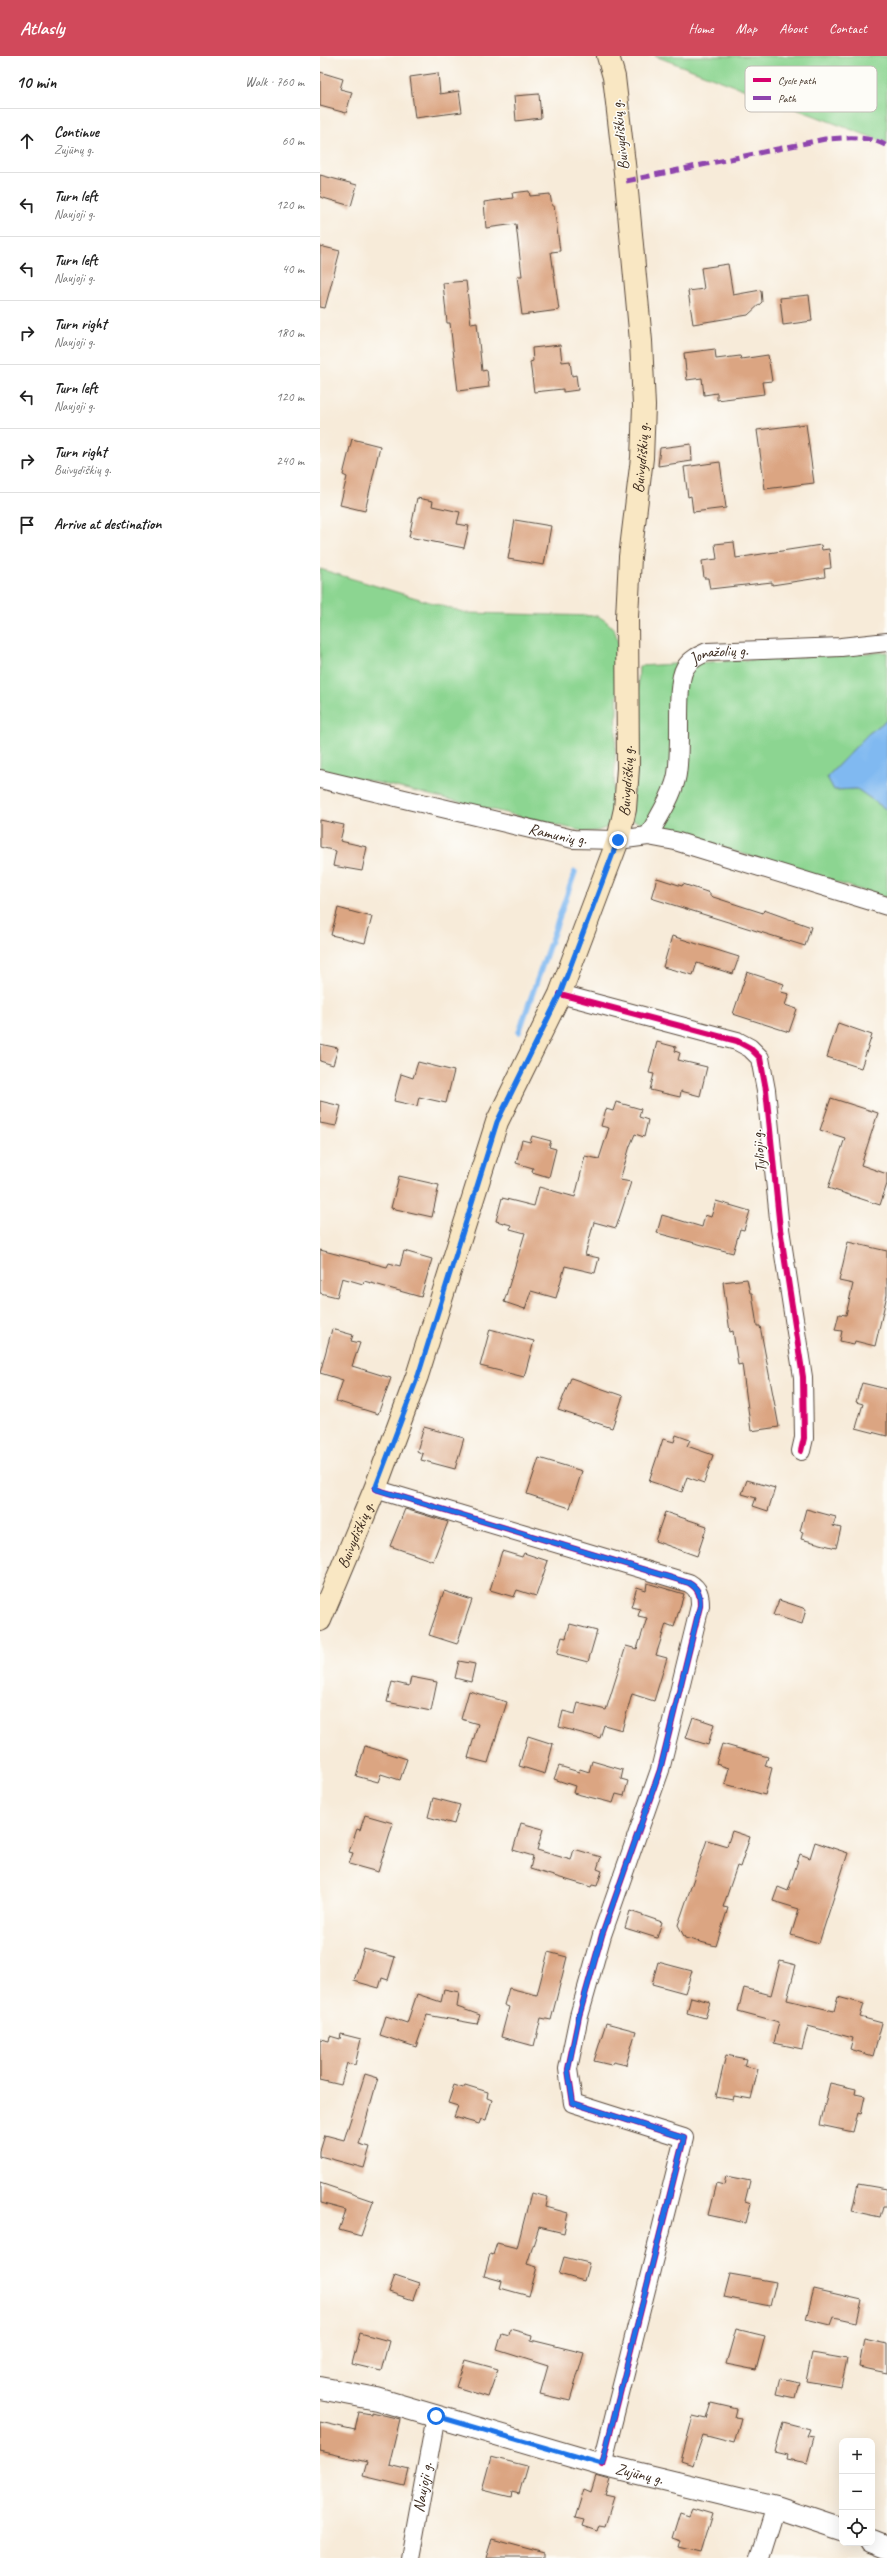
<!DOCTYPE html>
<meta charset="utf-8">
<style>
:root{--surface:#fff;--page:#f2f2f2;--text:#222;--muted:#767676;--line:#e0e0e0;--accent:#d1495b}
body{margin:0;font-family:Caveat,sans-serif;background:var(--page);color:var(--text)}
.controls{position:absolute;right:12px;bottom:12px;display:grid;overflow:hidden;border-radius:8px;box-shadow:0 4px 16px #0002}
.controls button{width:36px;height:36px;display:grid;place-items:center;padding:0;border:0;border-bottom:1px solid var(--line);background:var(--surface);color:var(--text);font:20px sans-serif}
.stop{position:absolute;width:12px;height:12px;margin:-9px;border:3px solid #1a73e8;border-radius:50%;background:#fff}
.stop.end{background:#1a73e8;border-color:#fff;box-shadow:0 1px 4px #0008}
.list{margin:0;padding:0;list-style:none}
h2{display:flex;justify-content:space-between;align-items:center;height:52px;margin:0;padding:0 16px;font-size:17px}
h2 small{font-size:13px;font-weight:400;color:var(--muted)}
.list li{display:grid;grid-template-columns:26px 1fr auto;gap:12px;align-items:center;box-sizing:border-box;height:64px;padding:0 16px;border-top:1px solid var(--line)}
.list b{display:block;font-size:15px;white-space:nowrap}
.list p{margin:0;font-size:13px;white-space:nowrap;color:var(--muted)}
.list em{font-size:13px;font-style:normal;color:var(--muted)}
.icon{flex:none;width:22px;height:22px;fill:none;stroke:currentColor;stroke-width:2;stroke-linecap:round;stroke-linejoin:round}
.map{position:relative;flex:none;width:567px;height:2502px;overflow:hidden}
header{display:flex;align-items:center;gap:24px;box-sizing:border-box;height:56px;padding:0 20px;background:var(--accent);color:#fff}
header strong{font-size:19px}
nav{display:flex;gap:22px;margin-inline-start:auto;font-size:14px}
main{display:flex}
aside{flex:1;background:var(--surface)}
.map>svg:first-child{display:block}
.green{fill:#8cd591;stroke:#648058}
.water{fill:#80b9f1;stroke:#5e7288}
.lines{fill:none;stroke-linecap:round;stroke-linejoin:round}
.stream{stroke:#80b9f1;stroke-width:5.5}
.building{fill:#dba582}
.minor-casing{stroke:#57473a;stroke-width:20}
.tertiary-casing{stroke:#57473a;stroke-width:24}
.secondary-casing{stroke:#57473a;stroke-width:24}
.minor{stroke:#fff;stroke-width:18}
.tertiary{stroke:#fff;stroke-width:22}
.secondary{stroke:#f9e7c3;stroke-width:22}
.quiet{stroke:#8e44ad;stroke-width:5;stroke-dasharray:10 5;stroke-linecap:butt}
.cycleway-casing{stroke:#fdfcf7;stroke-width:8}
.cycleway{stroke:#d6006c;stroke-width:6}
.route{stroke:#1a73e8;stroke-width:5}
.labels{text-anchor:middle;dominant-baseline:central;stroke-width:3;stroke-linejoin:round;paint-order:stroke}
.street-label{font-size:16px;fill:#3b2a1e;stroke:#fdfcf7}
.key{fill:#fdfcf7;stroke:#c3bdb6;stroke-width:1}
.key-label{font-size:11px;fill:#3b2a1e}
</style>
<header>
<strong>Atlasly</strong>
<nav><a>Home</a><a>Map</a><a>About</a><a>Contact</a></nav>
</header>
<main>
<aside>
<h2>10 min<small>Walk · 760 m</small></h2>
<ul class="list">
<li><svg class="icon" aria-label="ahead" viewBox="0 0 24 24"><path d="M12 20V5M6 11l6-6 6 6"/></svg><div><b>Continue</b><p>Zujūnų g.</p></div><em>60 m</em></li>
<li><svg class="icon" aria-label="left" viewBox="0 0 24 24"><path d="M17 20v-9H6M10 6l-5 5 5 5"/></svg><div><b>Turn left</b><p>Naujoji g.</p></div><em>120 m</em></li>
<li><svg class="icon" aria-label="left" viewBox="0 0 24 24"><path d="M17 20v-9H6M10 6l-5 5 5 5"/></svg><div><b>Turn left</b><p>Naujoji g.</p></div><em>40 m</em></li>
<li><svg class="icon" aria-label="right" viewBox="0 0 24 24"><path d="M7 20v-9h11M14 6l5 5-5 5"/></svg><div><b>Turn right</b><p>Naujoji g.</p></div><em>180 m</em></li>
<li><svg class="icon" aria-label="left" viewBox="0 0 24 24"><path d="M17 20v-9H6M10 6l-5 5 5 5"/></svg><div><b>Turn left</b><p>Naujoji g.</p></div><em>120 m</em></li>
<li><svg class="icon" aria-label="right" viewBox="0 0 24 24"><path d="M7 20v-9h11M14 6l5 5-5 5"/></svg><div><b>Turn right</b><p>Buivydiškių g.</p></div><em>240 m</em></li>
<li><svg class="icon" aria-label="arrive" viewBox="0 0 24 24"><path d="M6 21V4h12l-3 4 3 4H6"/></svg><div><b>Arrive at destination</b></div></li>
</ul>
</aside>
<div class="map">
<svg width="567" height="2502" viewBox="0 0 567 2502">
<rect width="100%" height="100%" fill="#fdfcf7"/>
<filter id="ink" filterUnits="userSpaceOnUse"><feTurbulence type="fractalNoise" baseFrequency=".025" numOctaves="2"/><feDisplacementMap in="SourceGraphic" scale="8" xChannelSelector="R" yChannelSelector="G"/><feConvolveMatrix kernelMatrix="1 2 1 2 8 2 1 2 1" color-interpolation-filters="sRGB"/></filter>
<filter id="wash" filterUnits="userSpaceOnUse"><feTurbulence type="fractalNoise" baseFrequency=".012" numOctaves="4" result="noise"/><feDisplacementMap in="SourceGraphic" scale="16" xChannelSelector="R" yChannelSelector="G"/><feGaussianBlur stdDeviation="0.9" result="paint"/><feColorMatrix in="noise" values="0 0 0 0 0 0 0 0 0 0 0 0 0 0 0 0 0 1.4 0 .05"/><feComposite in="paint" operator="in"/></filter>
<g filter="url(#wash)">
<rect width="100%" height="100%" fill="#f7ebd9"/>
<!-- green -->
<g class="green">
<path d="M335 0H567V87Z"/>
<path d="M0 513 146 557 278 560C296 571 297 577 299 597L293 760 290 770 278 775 266 776 0 713Z"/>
<path d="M567 596V664L548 678 507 721 514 734 537 733 567 754V842L312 764 319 610Z"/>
</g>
<!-- water -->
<path class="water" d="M567 664V754L537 733 514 734 507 721 548 678Z"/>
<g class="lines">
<!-- stream -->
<path class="stream" d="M199 976 255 816"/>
</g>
<g id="blocks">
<!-- building -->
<g class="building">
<path d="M0 16 23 23 20 33 32 36 26 57 0 50Z"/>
<path d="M118 17 120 38 139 35 142 56 95 62 90 21Z"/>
<path d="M219 38 221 62 196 65 194 40Z"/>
<path d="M0 119 37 129 31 150 0 141Z"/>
<path d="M209 135 210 140 230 138 232 150H234L240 195 231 196 239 254 202 259 197 220H202L196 168 166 172 164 146 193 142 192 137Z"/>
<path d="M0 190 20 195 5 252 0 251Z"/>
<path d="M408 208 413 239 441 234 442 246 428 259 373 268 368 235 384 233 381 212Z"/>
<path d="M146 225 151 268 157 267 162 315 167 314 169 331 138 335 130 267H127L123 227Z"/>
<path d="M489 239 492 265 463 269 460 242Z"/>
<path d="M240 289 242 306 250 305 252 320 256 319 258 334 243 336V333L214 336 210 306 213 305 212 292Z"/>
<path d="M395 293 396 303 420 300 421 303 448 299 452 325 442 326 444 338 397 344V337L384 339 382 322 367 324 364 297Z"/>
<path d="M486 368 494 427 445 433 437 374Z"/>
<path d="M32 383 60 390 45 455 20 449 27 421 23 419Z"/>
<path d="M371 388 372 405 338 410 340 392Z"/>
<path d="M400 406 406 452 373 456 371 440 368 441 364 411Z"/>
<path d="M97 442 113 445 112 450 140 456 137 468 149 470 144 492 89 481Z"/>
<path d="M195 464 231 470 224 509 188 503Z"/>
<path d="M414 486 416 502 501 489 502 494 509 493 511 512 504 513 505 521 452 529V526L390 533 388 522H384L382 505 397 503 395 488Z"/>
<path d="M0 764 24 769 20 785 47 791 42 815 13 810 16 795 0 791Z"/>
<path d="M337 822 362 830 363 828 390 837V840L443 857 444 854 491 871 485 890 331 842Z"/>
<path d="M18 852 52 861 45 887 11 879Z"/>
<path d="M352 880 419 901 413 918 377 907 373 919 343 911Z"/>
<path d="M427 916 464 928 461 936 469 938 465 949 477 953 469 976 413 958Z"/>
<path d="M518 967 552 979 541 1012 507 1001Z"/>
<path d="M337 986 356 991 355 995 360 997 358 1004 387 1011 380 1040 361 1035 360 1041 330 1034 334 1018 329 1017Z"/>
<path d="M0 988 18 992 13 1009 0 1005Z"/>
<path d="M98 1006 134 1015 126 1047 99 1041 97 1050 74 1045 81 1018 93 1022Z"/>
<path d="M511 1042 558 1057 541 1109 567 1118V1128L560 1149 508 1132 525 1082 500 1074Z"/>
<path d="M0 1045 21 1050 16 1070 0 1067Z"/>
<path d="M296 1046 321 1053 319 1061 328 1064 324 1081 315 1078 310 1090 300 1124 311 1126 296 1172 274 1166 265 1199 279 1202 275 1217 245 1210 236 1242 211 1235 205 1253 184 1246 205 1177 190 1173 191 1169 176 1165 182 1142 214 1150 219 1131 255 1141 265 1100 279 1103 289 1072 281 1070 286 1053 293 1055Z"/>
<path d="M212 1080 231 1085 229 1091 236 1093 229 1121 212 1116 213 1112 196 1107 202 1084 210 1086Z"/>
<path d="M79 1120 119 1129 112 1161 71 1152Z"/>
<path d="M396 1145 430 1155 424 1174 420 1173 413 1197 337 1177 342 1159 382 1171 385 1159 391 1161Z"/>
<path d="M528 1186 567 1195V1239L555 1290 535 1285 534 1288 520 1285 522 1275 515 1274 519 1258 526 1259 533 1228 519 1225Z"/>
<path d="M0 1194 67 1211 69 1207 80 1210 84 1195 112 1203 101 1241 44 1225 43 1228 22 1222 17 1241 0 1237Z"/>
<path d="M427 1223 430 1237H432L437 1270H440L459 1371 431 1375 422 1308 418 1309 413 1275 410 1276 403 1226Z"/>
<path d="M12 1273 33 1279 31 1285 40 1287 32 1310 71 1322 58 1358 16 1345 23 1324 0 1317Z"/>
<path d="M170 1273 214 1285 204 1321 160 1310Z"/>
<path d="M251 1322 303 1340 292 1372 238 1354Z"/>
<path d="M542 1327 567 1333V1380L536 1372 543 1348 536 1346Z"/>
<path d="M104 1371 144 1382 135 1413 101 1404 103 1398 97 1395Z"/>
<path d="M356 1379 370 1384 367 1390 393 1399 384 1427 367 1421 362 1436 329 1425 343 1383 354 1386Z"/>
<path d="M219 1402 262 1415 250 1452 207 1438Z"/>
<path d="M427 1424 455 1432 448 1455 433 1450 436 1442 422 1438Z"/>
<path d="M85 1453 128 1466 113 1505 70 1490Z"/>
<path d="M486 1453 516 1461 513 1470 521 1472 516 1492 481 1483 483 1476 480 1475Z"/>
<path d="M345 1456 387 1470 377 1500 335 1485Z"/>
<path d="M182 1495 202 1501 204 1497 228 1505 216 1540 197 1534 194 1541 170 1534Z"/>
<path d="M327 1527 364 1538 354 1571 346 1568 336 1599 347 1602 334 1645 312 1638 302 1674 284 1669 280 1682 239 1671 243 1655 255 1658 258 1647 286 1654 306 1590 317 1593 327 1562 318 1560 320 1553 311 1551 317 1531 326 1534Z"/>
<path d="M124 1535 152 1544 137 1588 109 1579Z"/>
<path d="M459 1544 486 1553 482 1568 453 1559Z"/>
<path d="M250 1568 277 1575 268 1606 237 1598 242 1581 246 1582Z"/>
<path d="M139 1605 155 1608 151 1626 135 1622Z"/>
<path d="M91 1621 117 1626 111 1655 67 1646 72 1626 89 1630Z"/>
<path d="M149 1635 187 1646 168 1707 148 1702 158 1668 141 1663Z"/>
<path d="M373 1661 394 1668 388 1689 366 1682Z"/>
<path d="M208 1680 233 1688 225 1718 199 1710Z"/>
<path d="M402 1688 448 1701 445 1710 452 1712 445 1739 405 1728 409 1712 396 1708Z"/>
<path d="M45 1690 87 1703 80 1724 61 1718 58 1726 36 1720Z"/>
<path d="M272 1705 303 1714 301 1723 308 1725 304 1740 296 1738 293 1747 253 1737 255 1730 234 1723 239 1710 259 1716 260 1713 269 1716Z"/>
<path d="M113 1742 140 1749 134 1768 108 1761Z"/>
<path d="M45 1759 73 1767 58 1816 29 1808 33 1797 29 1796 37 1773 40 1774Z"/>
<path d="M201 1767 223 1773 217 1794 251 1804 254 1793 281 1801 277 1813 282 1815 277 1830 272 1829 271 1831 210 1813 213 1800 193 1794Z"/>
<path d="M412 1775 430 1781 420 1811 417 1810 403 1851 408 1852 396 1890 365 1882 358 1869 387 1784 407 1790Z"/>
<path d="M495 1786 528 1797 499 1887 471 1879 479 1853 453 1845 458 1831 468 1835 480 1798 490 1802Z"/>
<path d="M310 1855 342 1866 337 1882 305 1872Z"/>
<path d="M44 1893 75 1901 68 1924 62 1922 59 1932 34 1925Z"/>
<path d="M228 1896 247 1901 231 1964 221 1962 214 1990 181 1981 189 1951 184 1949 189 1932 217 1939Z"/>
<path d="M460 1905 476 1909 467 1944 514 1955 518 1941 544 1948 540 1961 562 1967 553 2000 530 1993 533 1982 488 1970 482 1993 454 1987 459 1966 418 1955 424 1932 451 1939Z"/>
<path d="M338 1906 372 1915 365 1937 332 1928Z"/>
<path d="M124 1933 139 1936 137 1951 160 1959 157 1968 107 1959 96 1991 60 1979 66 1960 87 1967 97 1938 121 1946Z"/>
<path d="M371 1941 390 1946 385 1962 367 1957Z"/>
<path d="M286 1967 316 1975 306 2009 293 2006 291 2009 274 2005Z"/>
<path d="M21 1978 41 1983 35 2009 27 2007 21 2029 0 2024V1983L9 1985 10 1980 20 1983Z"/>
<path d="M406 1999 426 2003 424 2010 438 2013 431 2043 414 2040 413 2044 396 2041Z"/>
<path d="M45 2018 58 2022 39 2088 50 2091 44 2112 0 2100V2095L5 2079 24 2084Z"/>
<path d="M510 2027 536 2033 535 2038 545 2040 541 2058 538 2057 533 2076 500 2069Z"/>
<path d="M134 2029 143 2032 145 2029 168 2036 167 2042 172 2044 166 2064 161 2063 159 2068 134 2061 138 2050 128 2047Z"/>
<path d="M406 2120 430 2125 425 2145 431 2147 426 2167 388 2159 396 2127 404 2129Z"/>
<path d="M0 2127 53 2145 41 2180 19 2174 26 2154 0 2147Z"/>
<path d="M538 2128 567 2133V2150H563L560 2161 532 2155Z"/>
<path d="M211 2137 228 2141 226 2151 248 2157 244 2177 219 2171 207 2208 217 2211 209 2240 180 2232 182 2225 164 2220 170 2198 173 2199 177 2187 197 2192Z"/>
<path d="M244 2201 269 2207 264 2225 239 2218Z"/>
<path d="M410 2218 456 2226 450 2250 404 2241Z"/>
<path d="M75 2219 99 2227 93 2244 69 2236Z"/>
<path d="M494 2233 542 2244 537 2266 514 2261 511 2269 486 2263Z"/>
<path d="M190 2273 212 2279 211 2284 264 2297 250 2345 220 2338 228 2310 177 2294 182 2277 189 2279Z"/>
<path d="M416 2273 445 2280 436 2314 406 2308Z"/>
<path d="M40 2277 69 2285 61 2315 32 2308Z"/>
<path d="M544 2283 567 2288V2317L539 2311Z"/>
<path d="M492 2297 527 2303 521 2331 486 2325Z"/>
<path d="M145 2304 178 2313 168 2341 136 2331Z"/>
<path d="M460 2322 479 2326 475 2342 456 2338Z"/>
<path d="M391 2347 417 2353 415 2361 421 2362 414 2387 383 2379 373 2409 361 2405 373 2360 386 2363Z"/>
<path d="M39 2356 51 2358V2356L80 2363 69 2409 89 2414 85 2430 43 2420 47 2406 0 2395V2366L35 2374Z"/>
<path d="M463 2366 490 2373 487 2380 494 2381 487 2407 467 2403 468 2399 455 2396Z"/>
<path d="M171 2401 207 2410 199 2438 192 2436 191 2441 162 2434Z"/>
<path d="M276 2420 290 2424 285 2439 294 2441 285 2470 279 2469 277 2475 262 2470 264 2464 255 2462 264 2433 271 2436Z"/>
<path d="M372 2452 392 2458 380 2497 359 2492 361 2485 352 2482 360 2456 369 2459Z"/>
<path d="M172 2483 224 2497V2502H166Z"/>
</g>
</g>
</g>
<g filter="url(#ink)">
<use href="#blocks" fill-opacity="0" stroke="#57473a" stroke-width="1"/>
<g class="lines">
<!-- minor casing -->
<g class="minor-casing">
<g id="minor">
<path id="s1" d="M0 723 253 783 298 784 328 780 355 785 567 850"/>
<path id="s2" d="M328 780C338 762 351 743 356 723 363 697 354 630 365 612 371 603 378 600 387 596L521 591 567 586"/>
<path d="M240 938 417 985 430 992 440 1002 446 1034 460 1173 483 1321 484 1382 481 1395"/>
<path d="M55 1433 369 1527C379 1533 380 1539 380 1550L340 1714 282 1879 259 1960 248 2013 253 2047 364 2082 282 2409"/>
<path id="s3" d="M90 2502 116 2360"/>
<path d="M440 2502 456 2451"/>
</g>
</g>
<!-- tertiary casing -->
<g class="tertiary-casing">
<g id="tertiary">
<path id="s4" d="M0 2332 57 2343 282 2409 456 2451 522 2473"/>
<path d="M552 2485 567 2491"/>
</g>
</g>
<!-- secondary casing -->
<g class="secondary-casing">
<g id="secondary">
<path id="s5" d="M0 1564 55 1433 97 1320 177 1066 240 938 298 784 305 753 308 712 307 561 310 501 322 402 324 350 321 285 306 125 294 21 288 0"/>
</g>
</g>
<!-- minor -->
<use href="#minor" class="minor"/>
<!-- tertiary -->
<use href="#tertiary" class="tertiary"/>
<!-- secondary -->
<use href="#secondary" class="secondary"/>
<!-- quiet -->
<path class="quiet" d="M306 125 505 83C527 82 548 79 567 90"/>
<!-- cycleway casing -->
<g class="cycleway-casing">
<g id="cycleway">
<path d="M240 938 417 985 430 992 440 1002 446 1034 460 1173 483 1321 484 1382 481 1395"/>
<path d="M55 1433 369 1527C379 1533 380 1539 380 1550L340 1714 282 1879 259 1960 248 2013 253 2047 364 2082 282 2409"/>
</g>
</g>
<!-- cycleway -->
<use href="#cycleway" class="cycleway"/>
</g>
</g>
<g class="lines" filter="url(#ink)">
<!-- route -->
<path class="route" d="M116 2360 282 2408 364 2082 253 2047 248 2014 259 1960 282 1879 340 1714 380 1550C381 1539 379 1533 369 1527L55 1433 98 1320 177 1066 240 938 298 784"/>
</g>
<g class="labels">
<!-- street labels -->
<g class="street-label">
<text transform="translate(300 79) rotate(-96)">Buivydiškių g.</text>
<text stroke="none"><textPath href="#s5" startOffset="1220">Buivydiškių g.</textPath></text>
<text stroke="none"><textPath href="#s2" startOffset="215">Jonažolių g.</textPath></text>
<text stroke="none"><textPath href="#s5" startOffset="896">Buivydiškių g.</textPath></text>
<text stroke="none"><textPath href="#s1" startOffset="244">Ramunių g.</textPath></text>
<text transform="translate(439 1095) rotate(-96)">Tylioji g.</text>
<text stroke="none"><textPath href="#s5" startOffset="92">Buivydiškių g.</textPath></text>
<text stroke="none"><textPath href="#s4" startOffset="331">Zujūnų g.</textPath></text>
<text stroke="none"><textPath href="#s3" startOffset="72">Naujoji g.</textPath></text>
</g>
</g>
<!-- legend -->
<rect x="425" y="10" width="132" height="46" rx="6" class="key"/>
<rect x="433" y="22" width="18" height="4" fill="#d6006c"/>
<rect x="433" y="40" width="18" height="4" fill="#8e44ad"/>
<g class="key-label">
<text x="458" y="28">Cycle path</text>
<text x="458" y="46">Path</text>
</g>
</svg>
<div class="controls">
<button>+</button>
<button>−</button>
<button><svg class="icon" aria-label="locate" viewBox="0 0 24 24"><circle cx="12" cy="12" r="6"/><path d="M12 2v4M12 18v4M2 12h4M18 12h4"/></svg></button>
</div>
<div class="stop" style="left:116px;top:2360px"></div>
<div class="stop end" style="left:298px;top:784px"></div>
</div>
</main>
